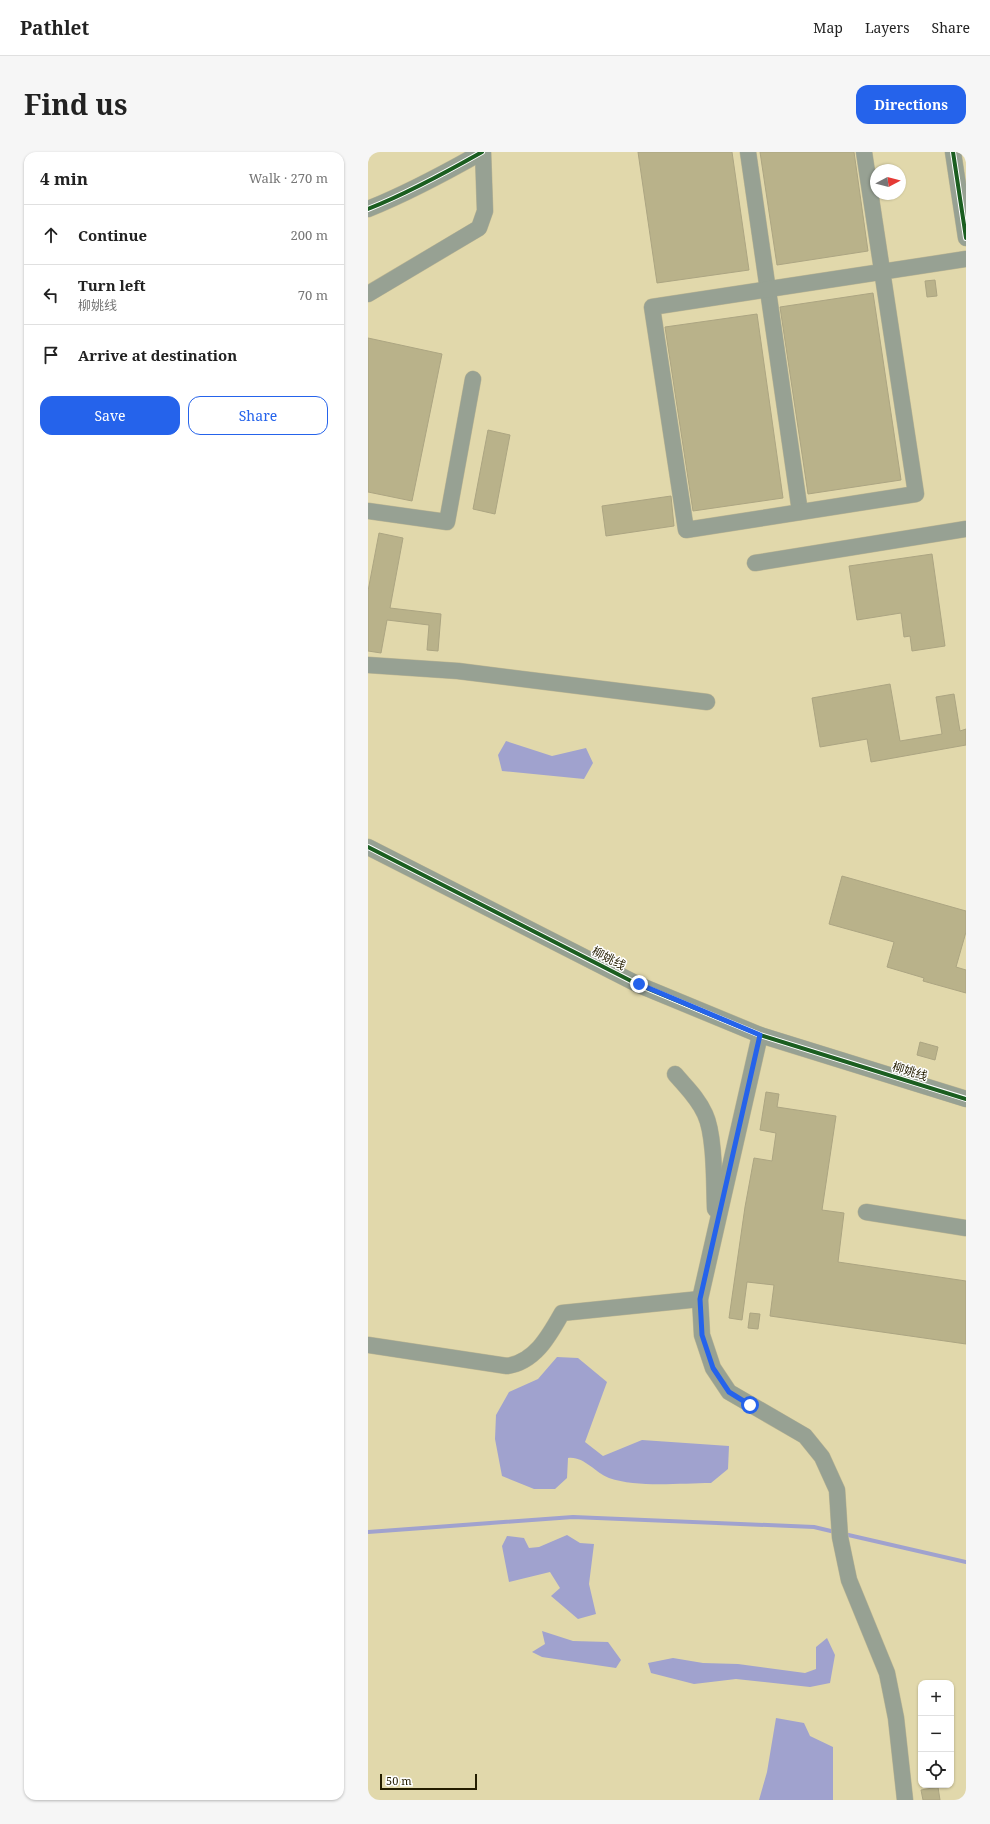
<!DOCTYPE html>
<meta charset="utf-8">
<style>
:root{--surface:#fff;--page:#f6f6f6;--text:#222;--muted:#767676;--line:#e0e0e0;--accent:#2563eb}
body{margin:0;font-family:"Noto Serif","Noto Sans SC",serif;background:var(--page);color:var(--text)}
.controls{position:absolute;right:12px;bottom:12px;display:grid;overflow:hidden;border-radius:8px;box-shadow:0 1px 3px #0004}
.controls button{width:36px;height:36px;display:grid;place-items:center;padding:0;border:0;border-bottom:1px solid var(--line);background:var(--surface);color:var(--text);font:20px sans-serif}
.compass{position:absolute;left:502px;top:12px;width:36px;height:36px;border-radius:50%;background:var(--surface);box-shadow:0 1px 3px #0004;rotate:83deg}
.scale{position:absolute;left:12px;bottom:10px;width:97px;box-sizing:border-box;padding-left:4px;border:2px solid #241d00;border-top:0;font-size:11px;line-height:14px;white-space:nowrap;color:#241d00;-webkit-text-stroke:3px #fff;paint-order:stroke}
.stop{position:absolute;width:12px;height:12px;margin:-9px;border:3px solid #2563eb;border-radius:50%;background:#fff}
.stop.end{background:#2563eb;border-color:#fff;box-shadow:0 1px 4px #0008}
.list{margin:0;padding:0;list-style:none}
h2{display:flex;justify-content:space-between;align-items:center;height:52px;margin:0;padding:0 16px;font-size:17px}
h2 small{font-size:13px;font-weight:400;color:var(--muted)}
.list li{display:grid;grid-template-columns:26px 1fr auto;gap:12px;align-items:center;box-sizing:border-box;height:60px;padding:0 16px;border-top:1px solid var(--line)}
.list b{display:block;font-size:15px;white-space:nowrap}
.list p{margin:0;font-size:13px;white-space:nowrap;color:var(--muted)}
.list em{font-size:13px;font-style:normal;color:var(--muted)}
.actions{display:flex;gap:8px;padding:12px 16px}
.actions a{flex:1;padding:9px 0;border:1px solid var(--accent);border-radius:12px;text-align:center;font-size:14px;color:var(--accent)}
.actions .main{background:var(--accent);color:#fff}
.icon{flex:none;width:22px;height:22px;fill:none;stroke:currentColor;stroke-width:2;stroke-linecap:round;stroke-linejoin:round}
.map{position:relative;flex:none;width:598px;height:1648px;overflow:hidden;border-radius:12px}
header{display:flex;align-items:center;gap:24px;box-sizing:border-box;height:56px;padding:0 20px;background:var(--surface);border-bottom:1px solid var(--line)}
header strong{font-size:19px}
nav{display:flex;gap:22px;margin-inline-start:auto;font-size:14px}
.intro{display:flex;align-items:center;justify-content:space-between;box-sizing:border-box;height:96px;padding:0 24px}
h1{margin:0;font-size:28px}
.button{padding:10px 18px;border-radius:12px;background:var(--accent);color:#fff;font-size:14px;font-weight:700}
main{display:flex;gap:24px;padding:0 24px}
aside{flex:1;background:var(--surface);border-radius:12px;box-shadow:0 1px 3px #0004}
.map>svg:first-child{display:block}
.water{fill:#a0a2ce}
.lines{fill:none;stroke-linecap:round;stroke-linejoin:round}
.stream{stroke:#a0a2ce;stroke-width:4}
.building{fill:#b9b28a;stroke:#aca582}
.minor-casing{stroke:#bfb894;stroke-width:17}
.minor{stroke:#97a193;stroke-width:16}
.cycleway-casing{stroke:#fff;stroke-width:6}
.cycleway{stroke:#1b5e20;stroke-width:4}
.route{stroke:#2563eb;stroke-width:5}
.labels{text-anchor:middle;dominant-baseline:central;stroke-width:3;stroke-linejoin:round;paint-order:stroke}
.street-label{font-size:12px;fill:#241d00;stroke:#fff}
</style>
<header>
<strong>Pathlet</strong>
<nav><a>Map</a><a>Layers</a><a>Share</a></nav>
</header>
<div class="intro"><h1>Find us</h1><a class="button">Directions</a></div>
<main>
<aside>
<h2>4 min<small>Walk · 270 m</small></h2>
<ul class="list">
<li><svg class="icon" aria-label="ahead" viewBox="0 0 24 24"><path d="M12 20V5M6 11l6-6 6 6"/></svg><div><b>Continue</b></div><em>200 m</em></li>
<li><svg class="icon" aria-label="left" viewBox="0 0 24 24"><path d="M17 20v-9H6M10 6l-5 5 5 5"/></svg><div><b>Turn left</b><p>柳姚线</p></div><em>70 m</em></li>
<li><svg class="icon" aria-label="arrive" viewBox="0 0 24 24"><path d="M6 21V4h12l-3 4 3 4H6"/></svg><div><b>Arrive at destination</b></div></li>
</ul>
<div class="actions"><a class="main">Save</a><a>Share</a></div>
</aside>
<div class="map">
<svg width="598" height="1648" viewBox="0 0 598 1648">
<rect width="100%" height="100%" fill="#e1d8ab"/>
<!-- water -->
<g class="water">
<path d="M138 589 184 604 218 596 225 611 216 627 134 619 130 603Z"/>
<path d="M189 1205 210 1206 239 1230 217 1290 235 1304 274 1288 361 1294 360 1317 343 1331C312 1331 270 1336 241 1326 226 1320 216 1304 200 1306L199 1326 187 1337H166L134 1324 127 1287 128 1263 141 1240 170 1227Z"/>
<path d="M199 1383 212 1391 226 1392 221 1432 228 1462 210 1467 183 1444 192 1436 182 1420 141 1430 134 1394 139 1384 156 1386 161 1396 171 1395Z"/>
<path d="M174 1479 205 1489 240 1490 253 1508 248 1516 174 1505 164 1500 177 1492Z"/>
<path d="M459 1486 467 1503 462 1531 442 1535 368 1527 326 1532 283 1521 280 1511 305 1506 335 1511 370 1512 437 1521 448 1517V1495Z"/>
<path d="M408 1566 436 1571 442 1584 465 1595V1648H391L399 1620Z"/>
</g>
<g class="lines">
<!-- stream -->
<g class="stream">
<path d="M0 1380 205 1365 446 1375 467 1380"/>
<path d="M476 1382 598 1410"/>
</g>
</g>
<!-- building -->
<g class="building">
<path d="M270 0H364L381 118 289 131Z"/>
<path d="M392 0H486L500 99 409 113Z"/>
<path d="M567 128 569 144 559 145 557 129Z"/>
<path d="M505 141 533 328 440 342 412 155Z"/>
<path d="M389 162 415 346 325 359 297 175Z"/>
<path d="M0 186 74 202 44 349 0 340Z"/>
<path d="M120 278 142 283 127 362 105 357Z"/>
<path d="M303 344 306 374 238 384 234 354Z"/>
<path d="M11 381 35 386 22 456 73 462 70 499 59 498 61 473 19 468 13 501 0 499V439Z"/>
<path d="M564 402 577 494 544 499 542 484 536 485 533 461 489 468 481 414Z"/>
<path d="M522 532 532 589 574 582 568 545 586 542 592 579 598 577V593L503 610 499 587 452 595 444 546Z"/>
<path d="M474 724 598 759V780L588 815 598 818V841L555 829 556 826 519 815 526 790 461 772Z"/>
<path d="M552 890 570 895 567 908 549 903Z"/>
<path d="M398 940 411 942 409 955 468 964 454 1058 476 1061 470 1110 598 1129V1192L402 1164 406 1133 379 1130 374 1168 361 1166 377 1055 386 1006 404 1009 408 981 392 978Z"/>
<path d="M382 1161 392 1162 390 1177 380 1176Z"/>
<path d="M570 1635 572 1648H555L553 1638Z"/>
</g>
<g class="lines">
<!-- minor casing -->
<g class="minor-casing">
<g id="minor">
<path d="M380 0 432 360"/>
<path d="M496 0 548 342 318 378 284 155 598 107"/>
<path d="M585 0 598 86"/>
<path d="M0 57C40 41 77 21 114 0"/>
<path d="M0 142 111 76 117 59 115 0"/>
<path d="M0 359 79 370 105 227"/>
<path d="M387 411 598 377"/>
<path d="M0 513 90 519 339 550"/>
<path d="M0 695 271 833 392 883 598 947"/>
<path d="M392 883 332 1147 334 1183 345 1216 361 1240 437 1284 454 1305 469 1338 472 1385 481 1428 519 1521 528 1566 537 1648"/>
<path d="M307 922C318 935 330 946 337 962 347 983 346 1032 347 1057"/>
<path d="M498 1060 598 1076"/>
<path d="M0 1193 139 1214C167 1210 181 1184 194 1161L332 1147"/>
</g>
</g>
<!-- minor -->
<use href="#minor" class="minor"/>
<!-- cycleway casing -->
<g class="cycleway-casing">
<g id="cycleway">
<path d="M585 0 598 86"/>
<path d="M0 57C40 41 77 21 114 0"/>
<path d="M0 695 271 833 392 883 598 947"/>
</g>
</g>
<!-- cycleway -->
<use href="#cycleway" class="cycleway"/>
</g>
<g class="lines">
<!-- route -->
<path class="route" d="M271 832 392 883 332 1147 334 1183 345 1216 361 1240 382 1253"/>
</g>
<g class="labels">
<!-- street labels -->
<g class="street-label">
<text transform="translate(241 806) rotate(27)">柳姚线</text>
<text transform="translate(542 919) rotate(17)">柳姚线</text>
</g>
</g>
</svg>
<div class="controls">
<button>+</button>
<button>−</button>
<button><svg class="icon" aria-label="locate" viewBox="0 0 24 24"><circle cx="12" cy="12" r="6"/><path d="M12 2v4M12 18v4M2 12h4M18 12h4"/></svg></button>
</div>
<svg class="compass" viewBox="-18 -18 36 36"><path d="M0-13l5 13h-10z" fill="#e53935"/><path d="M0 13l5-13h-10z" fill="#767676"/></svg>
<div class="scale">50 m</div>
<div class="stop" style="left:382px;top:1253px"></div>
<div class="stop end" style="left:271px;top:832px"></div>
</div>
</main>
